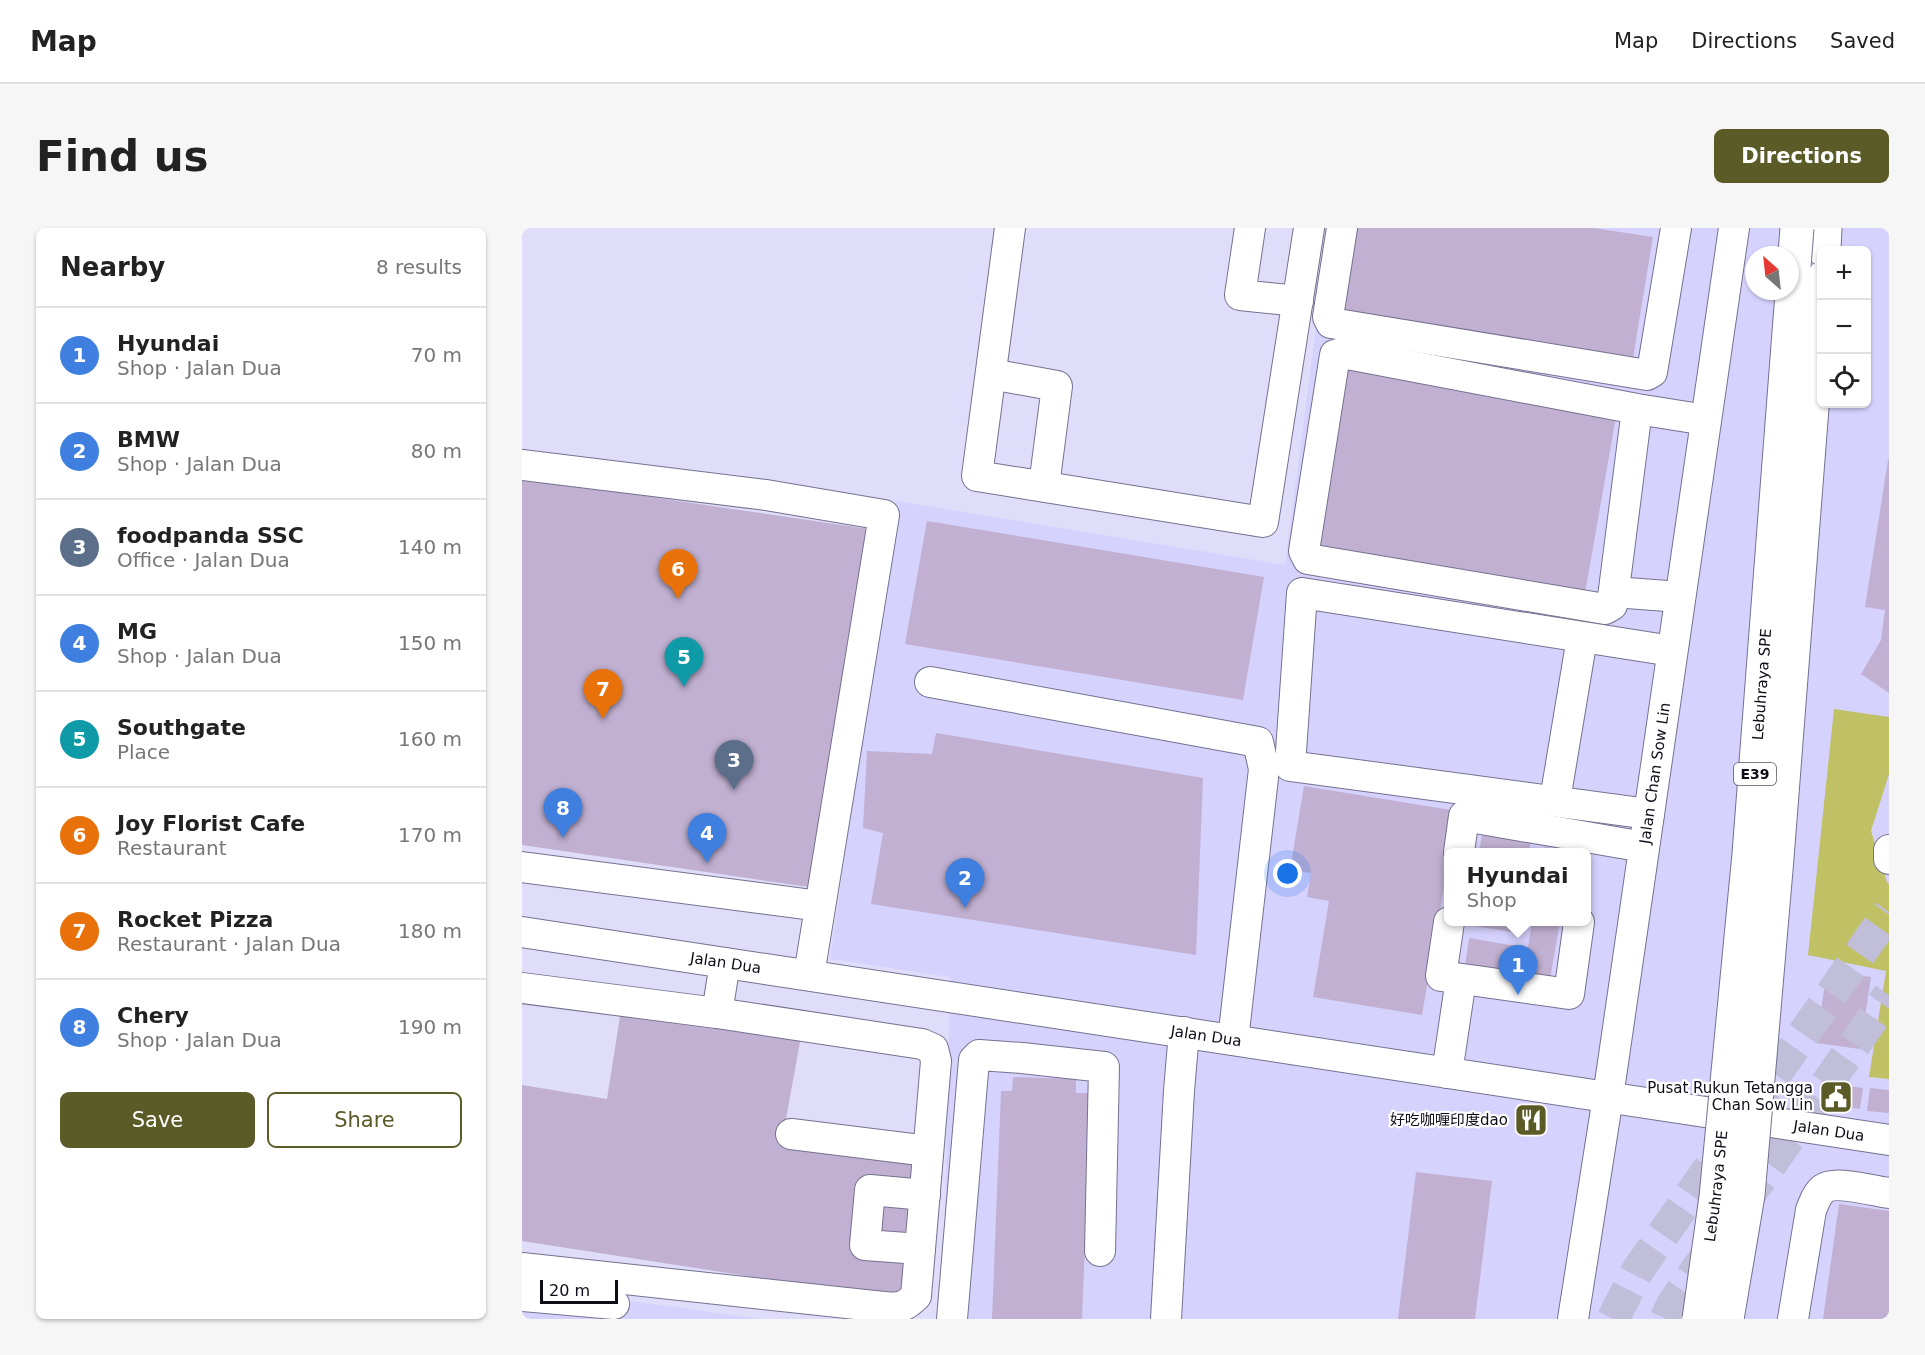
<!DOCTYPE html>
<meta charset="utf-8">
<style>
:root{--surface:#fff;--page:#f6f6f6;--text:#222;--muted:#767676;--line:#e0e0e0;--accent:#5b5b28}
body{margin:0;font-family:"DejaVu Sans","Noto Sans SC",sans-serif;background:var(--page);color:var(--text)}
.controls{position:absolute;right:18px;top:18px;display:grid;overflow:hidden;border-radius:9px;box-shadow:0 2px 4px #0004}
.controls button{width:54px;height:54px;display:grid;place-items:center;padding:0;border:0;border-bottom:2px solid var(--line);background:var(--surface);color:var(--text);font:30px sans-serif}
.compass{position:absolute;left:1223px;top:18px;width:54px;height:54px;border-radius:50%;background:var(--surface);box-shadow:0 2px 4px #0004;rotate:333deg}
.scale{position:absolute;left:18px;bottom:15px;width:78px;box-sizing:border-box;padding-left:6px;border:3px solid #0e0c18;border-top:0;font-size:16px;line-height:21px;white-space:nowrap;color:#0e0c18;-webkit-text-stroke:4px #fff;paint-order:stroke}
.you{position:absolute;left:766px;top:646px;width:21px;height:21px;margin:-15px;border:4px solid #fff;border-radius:50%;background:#1a73e8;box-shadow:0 0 0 9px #1a73e833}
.badge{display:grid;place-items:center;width:39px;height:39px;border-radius:50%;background:var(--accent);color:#fff;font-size:20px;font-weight:700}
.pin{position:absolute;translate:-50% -50px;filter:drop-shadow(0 2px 3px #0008)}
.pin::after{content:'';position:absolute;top:32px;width:21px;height:18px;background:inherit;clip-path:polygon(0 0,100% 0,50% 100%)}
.popup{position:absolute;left:922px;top:620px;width:147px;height:78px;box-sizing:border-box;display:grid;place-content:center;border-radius:9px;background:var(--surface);filter:drop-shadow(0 2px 4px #0005);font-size:20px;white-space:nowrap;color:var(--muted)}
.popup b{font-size:22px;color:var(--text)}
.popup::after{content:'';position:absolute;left:50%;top:100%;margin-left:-12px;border:12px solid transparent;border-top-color:var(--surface)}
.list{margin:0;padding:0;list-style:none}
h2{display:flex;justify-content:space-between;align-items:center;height:78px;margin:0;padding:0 24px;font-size:26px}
h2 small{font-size:20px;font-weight:400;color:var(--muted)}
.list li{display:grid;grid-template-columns:39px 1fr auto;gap:18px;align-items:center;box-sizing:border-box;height:96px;padding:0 24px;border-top:2px solid var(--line)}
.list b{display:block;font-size:22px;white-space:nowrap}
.list p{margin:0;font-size:20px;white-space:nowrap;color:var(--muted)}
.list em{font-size:20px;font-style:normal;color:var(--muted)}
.actions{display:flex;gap:12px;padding:18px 24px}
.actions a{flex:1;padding:14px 0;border:2px solid var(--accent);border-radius:9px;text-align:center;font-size:21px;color:var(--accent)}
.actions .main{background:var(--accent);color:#fff}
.icon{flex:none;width:33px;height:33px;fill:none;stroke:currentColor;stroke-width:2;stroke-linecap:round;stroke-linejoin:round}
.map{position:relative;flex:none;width:1367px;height:1091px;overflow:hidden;border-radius:9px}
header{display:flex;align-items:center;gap:36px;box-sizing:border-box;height:84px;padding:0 30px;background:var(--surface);border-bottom:2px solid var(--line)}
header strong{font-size:28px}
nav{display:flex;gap:33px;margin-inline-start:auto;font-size:21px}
.intro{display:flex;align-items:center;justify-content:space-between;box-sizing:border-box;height:144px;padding:0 36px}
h1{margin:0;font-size:42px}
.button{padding:15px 27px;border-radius:9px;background:var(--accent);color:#fff;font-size:21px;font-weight:700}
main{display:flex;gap:36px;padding:0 36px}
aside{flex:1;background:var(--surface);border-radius:9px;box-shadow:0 2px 4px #0004}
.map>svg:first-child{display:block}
.built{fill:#d6d2fe;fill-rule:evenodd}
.green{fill:#c0c165}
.building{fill:#c1b0d1}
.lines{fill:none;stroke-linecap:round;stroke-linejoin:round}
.highway-tunnel{stroke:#c0bed8;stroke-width:33;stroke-dasharray:33 16;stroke-linecap:butt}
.minor-casing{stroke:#747191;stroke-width:32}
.highway-casing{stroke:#747191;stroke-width:35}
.minor{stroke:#fff;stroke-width:30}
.highway{stroke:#fff;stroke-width:33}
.highway-bridge-casing{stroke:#747191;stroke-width:35;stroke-linecap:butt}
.highway-bridge{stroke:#fff;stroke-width:33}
.labels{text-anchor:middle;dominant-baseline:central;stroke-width:4.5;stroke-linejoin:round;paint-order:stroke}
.shield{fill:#fff;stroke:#56555d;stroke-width:1.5}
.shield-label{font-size:14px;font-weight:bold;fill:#0e0c18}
.street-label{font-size:15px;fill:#0e0c18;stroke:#fff}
.poi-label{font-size:15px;fill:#0e0c18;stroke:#fff;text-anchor:end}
</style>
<header>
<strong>Map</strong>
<nav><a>Map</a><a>Directions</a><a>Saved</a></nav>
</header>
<div class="intro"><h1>Find us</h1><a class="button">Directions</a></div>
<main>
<aside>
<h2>Nearby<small>8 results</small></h2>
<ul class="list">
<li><span class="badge" style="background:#3f7fe0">1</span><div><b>Hyundai</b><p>Shop · Jalan Dua</p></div><em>70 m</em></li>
<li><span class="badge" style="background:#3f7fe0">2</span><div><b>BMW</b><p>Shop · Jalan Dua</p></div><em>80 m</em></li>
<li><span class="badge" style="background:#5c6f8a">3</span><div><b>foodpanda SSC</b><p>Office · Jalan Dua</p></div><em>140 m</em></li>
<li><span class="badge" style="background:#3f7fe0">4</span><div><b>MG</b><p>Shop · Jalan Dua</p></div><em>150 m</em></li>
<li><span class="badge" style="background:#0f9aa8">5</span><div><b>Southgate</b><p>Place</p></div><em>160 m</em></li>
<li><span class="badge" style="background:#e8710a">6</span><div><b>Joy Florist Cafe</b><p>Restaurant</p></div><em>170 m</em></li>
<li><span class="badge" style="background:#e8710a">7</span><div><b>Rocket Pizza</b><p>Restaurant · Jalan Dua</p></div><em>180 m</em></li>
<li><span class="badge" style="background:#3f7fe0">8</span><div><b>Chery</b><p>Shop · Jalan Dua</p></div><em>190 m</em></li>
</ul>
<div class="actions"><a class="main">Save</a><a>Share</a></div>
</aside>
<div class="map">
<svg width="1367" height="1091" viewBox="0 0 1367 1091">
<rect width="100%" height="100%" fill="#dfddfa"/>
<!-- built -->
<g class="built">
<path d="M807 0H1367V1091H421L428 749 308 731 374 273 763 337ZM1300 22H1344V176H1300ZM1232 27H1268V63H1232ZM927 624H1065V694H927Z"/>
<path d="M0 1058 239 1091H0Z"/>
</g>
<!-- green -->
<path class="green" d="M1312 481 1367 489V546L1349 603 1365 654 1367 656V851L1347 849 1364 743 1286 727Z"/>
<!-- building -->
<g class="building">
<path d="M827 0H1072L1131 9 1111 130 813 84Z"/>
<path d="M818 137 1095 183 1062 371 785 326Z"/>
<path d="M1366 232H1367V465L1339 446 1359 412 1363 382 1343 379Z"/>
<path d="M0 250 347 301 293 660 0 617Z"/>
<path d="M405 293 742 349 721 472 383 416Z"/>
<path d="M414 505 681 550 674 727 349 676 361 605 341 600 345 523 410 526Z"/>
<path d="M782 558 935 583 900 787 791 769 807 673 785 669 789 645 768 642Z"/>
<path d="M961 600 1010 607 1007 624H957Z"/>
<path d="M1023 619 1048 623V624H1022Z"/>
<path d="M947 694H997L995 705 946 697Z"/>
<path d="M1010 694H1038L1028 751 943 738 947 710 1006 720Z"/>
<path d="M1305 743 1349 749 1338 821 1294 815Z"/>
<path d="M99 782 279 808 261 908 398 931 379 1072 0 1013V857L85 871Z"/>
<path d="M491 849 554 851V865H569L560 1091H470L479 863H490Z"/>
<path d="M1303 855 1341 860 1338 881 1300 876Z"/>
<path d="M1348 860 1367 862V885L1345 883Z"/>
<path d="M894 944 970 953 953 1091H876Z"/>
<path d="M1317 976 1367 983V1091H1301Z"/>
</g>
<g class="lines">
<!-- highway-tunnel -->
<g class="highway-tunnel">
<path d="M1220 977 1367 767"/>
<path d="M1091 1091 1116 1042 1367 684"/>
<path d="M1144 1091 1151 1076 1192 1017"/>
</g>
<!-- minor casing -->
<g class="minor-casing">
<g id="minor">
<path d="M488 0 455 248 741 294 787 0"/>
<path d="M728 0 718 67 776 73"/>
<path d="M820 0 806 89 809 95 1125 147 1130 144 1154 0"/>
<path d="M469 146 535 158 522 258"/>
<path d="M1115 181 1090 377 1083 381 786 331 782 323 813 127 820 125 1115 181 1184 192"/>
<path d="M0 237 244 267 362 287 287 747"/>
<path d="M1092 364 1158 369"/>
<path d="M408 454 736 514 742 541 711 812"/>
<path d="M1033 572 1060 410"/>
<path d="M1127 586 768 538 780 365 1150 423"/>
<path d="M1367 622V631"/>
<path d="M937 624 942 588 1122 619"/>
<path d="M0 639 298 678"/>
<path d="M927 694 919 748 1047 766 1057 694"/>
<path id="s1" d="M0 704 1367 912"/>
<path d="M0 760 195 785 400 816 411 821 414 833 394 1068C379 1083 372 1080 352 1078L0 1040"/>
<path d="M195 785 203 735"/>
<path d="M925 845 939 751"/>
<path d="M269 906 406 923"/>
<path d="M398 1021 343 1017 348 962 403 967"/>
<path d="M0 1068 92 1076"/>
<path d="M430 1091 452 832 457 827 500 830 582 839 578 1023"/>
<path d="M644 1091 657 863 662 804"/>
<path id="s2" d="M1051 1091 1086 869 1212 0"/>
<path d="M1271 1091 1289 982C1292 975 1294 967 1301 961 1313 952 1352 963 1367 965"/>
</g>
</g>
<!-- highway casing -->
<g class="highway-casing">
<path id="highway" d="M1302 22 1303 0"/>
</g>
<!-- minor -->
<use href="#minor" class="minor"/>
<!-- highway -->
<use href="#highway" class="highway"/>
<!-- highway-bridge casing -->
<g class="highway-bridge-casing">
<g id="highway-bridge">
<path id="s3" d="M1177 1091 1194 969 1227 626 1275 0"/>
<path d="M1205 1091 1226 967 1255 630 1300 51"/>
</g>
</g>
<!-- highway-bridge -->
<use href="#highway-bridge" class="highway-bridge"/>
</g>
<!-- icons -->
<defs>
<g id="civic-square" transform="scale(1.725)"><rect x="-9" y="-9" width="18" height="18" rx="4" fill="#5b5b28" stroke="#fff"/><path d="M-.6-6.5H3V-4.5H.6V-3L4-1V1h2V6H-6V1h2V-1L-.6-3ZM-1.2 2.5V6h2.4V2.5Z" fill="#fff"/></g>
<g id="restaurant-square" transform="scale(1.725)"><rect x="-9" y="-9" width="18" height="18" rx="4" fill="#5b5b28" stroke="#fff"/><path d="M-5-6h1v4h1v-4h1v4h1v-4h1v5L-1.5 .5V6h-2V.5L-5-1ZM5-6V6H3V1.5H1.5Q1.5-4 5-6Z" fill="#fff"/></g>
</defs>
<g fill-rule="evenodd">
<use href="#civic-square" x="1314" y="869"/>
<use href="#restaurant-square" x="1009" y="892"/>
</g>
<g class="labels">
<!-- shield labels -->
<rect class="shield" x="1212" y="535" width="42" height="22" rx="4.5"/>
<g class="shield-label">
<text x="1233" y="546">E39</text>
</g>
<!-- street labels -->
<g class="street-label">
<text stroke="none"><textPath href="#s3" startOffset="638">Lebuhraya SPE</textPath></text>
<text stroke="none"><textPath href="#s2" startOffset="552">Jalan Chan Sow Lin</textPath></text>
<text stroke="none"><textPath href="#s1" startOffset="206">Jalan Dua</textPath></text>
<text stroke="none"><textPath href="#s1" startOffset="692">Jalan Dua</textPath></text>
<text stroke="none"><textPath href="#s1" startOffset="1322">Jalan Dua</textPath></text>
<text stroke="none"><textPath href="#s3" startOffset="134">Lebuhraya SPE</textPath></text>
</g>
<!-- poi labels -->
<g class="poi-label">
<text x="1291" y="860">Pusat Rukun Tetangga<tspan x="1291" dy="17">Chan Sow Lin</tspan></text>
<text x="986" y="892">好吃咖喱印度dao</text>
</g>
</g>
</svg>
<div class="controls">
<button>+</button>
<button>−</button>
<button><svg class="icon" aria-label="locate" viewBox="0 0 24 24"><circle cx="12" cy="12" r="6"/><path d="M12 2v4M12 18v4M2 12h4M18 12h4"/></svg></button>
</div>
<svg class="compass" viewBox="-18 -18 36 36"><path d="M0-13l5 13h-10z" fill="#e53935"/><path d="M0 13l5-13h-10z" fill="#767676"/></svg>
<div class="scale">20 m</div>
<div class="you"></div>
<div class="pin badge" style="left:996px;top:767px;background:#3f7fe0">1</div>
<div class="popup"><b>Hyundai</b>Shop</div>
<div class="pin badge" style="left:443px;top:680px;background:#3f7fe0">2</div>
<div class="pin badge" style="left:212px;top:562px;background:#5c6f8a">3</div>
<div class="pin badge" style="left:185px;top:635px;background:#3f7fe0">4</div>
<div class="pin badge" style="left:162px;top:459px;background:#0f9aa8">5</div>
<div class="pin badge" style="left:156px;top:371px;background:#e8710a">6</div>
<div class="pin badge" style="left:81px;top:491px;background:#e8710a">7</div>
<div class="pin badge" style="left:41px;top:610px;background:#3f7fe0">8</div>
</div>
</main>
